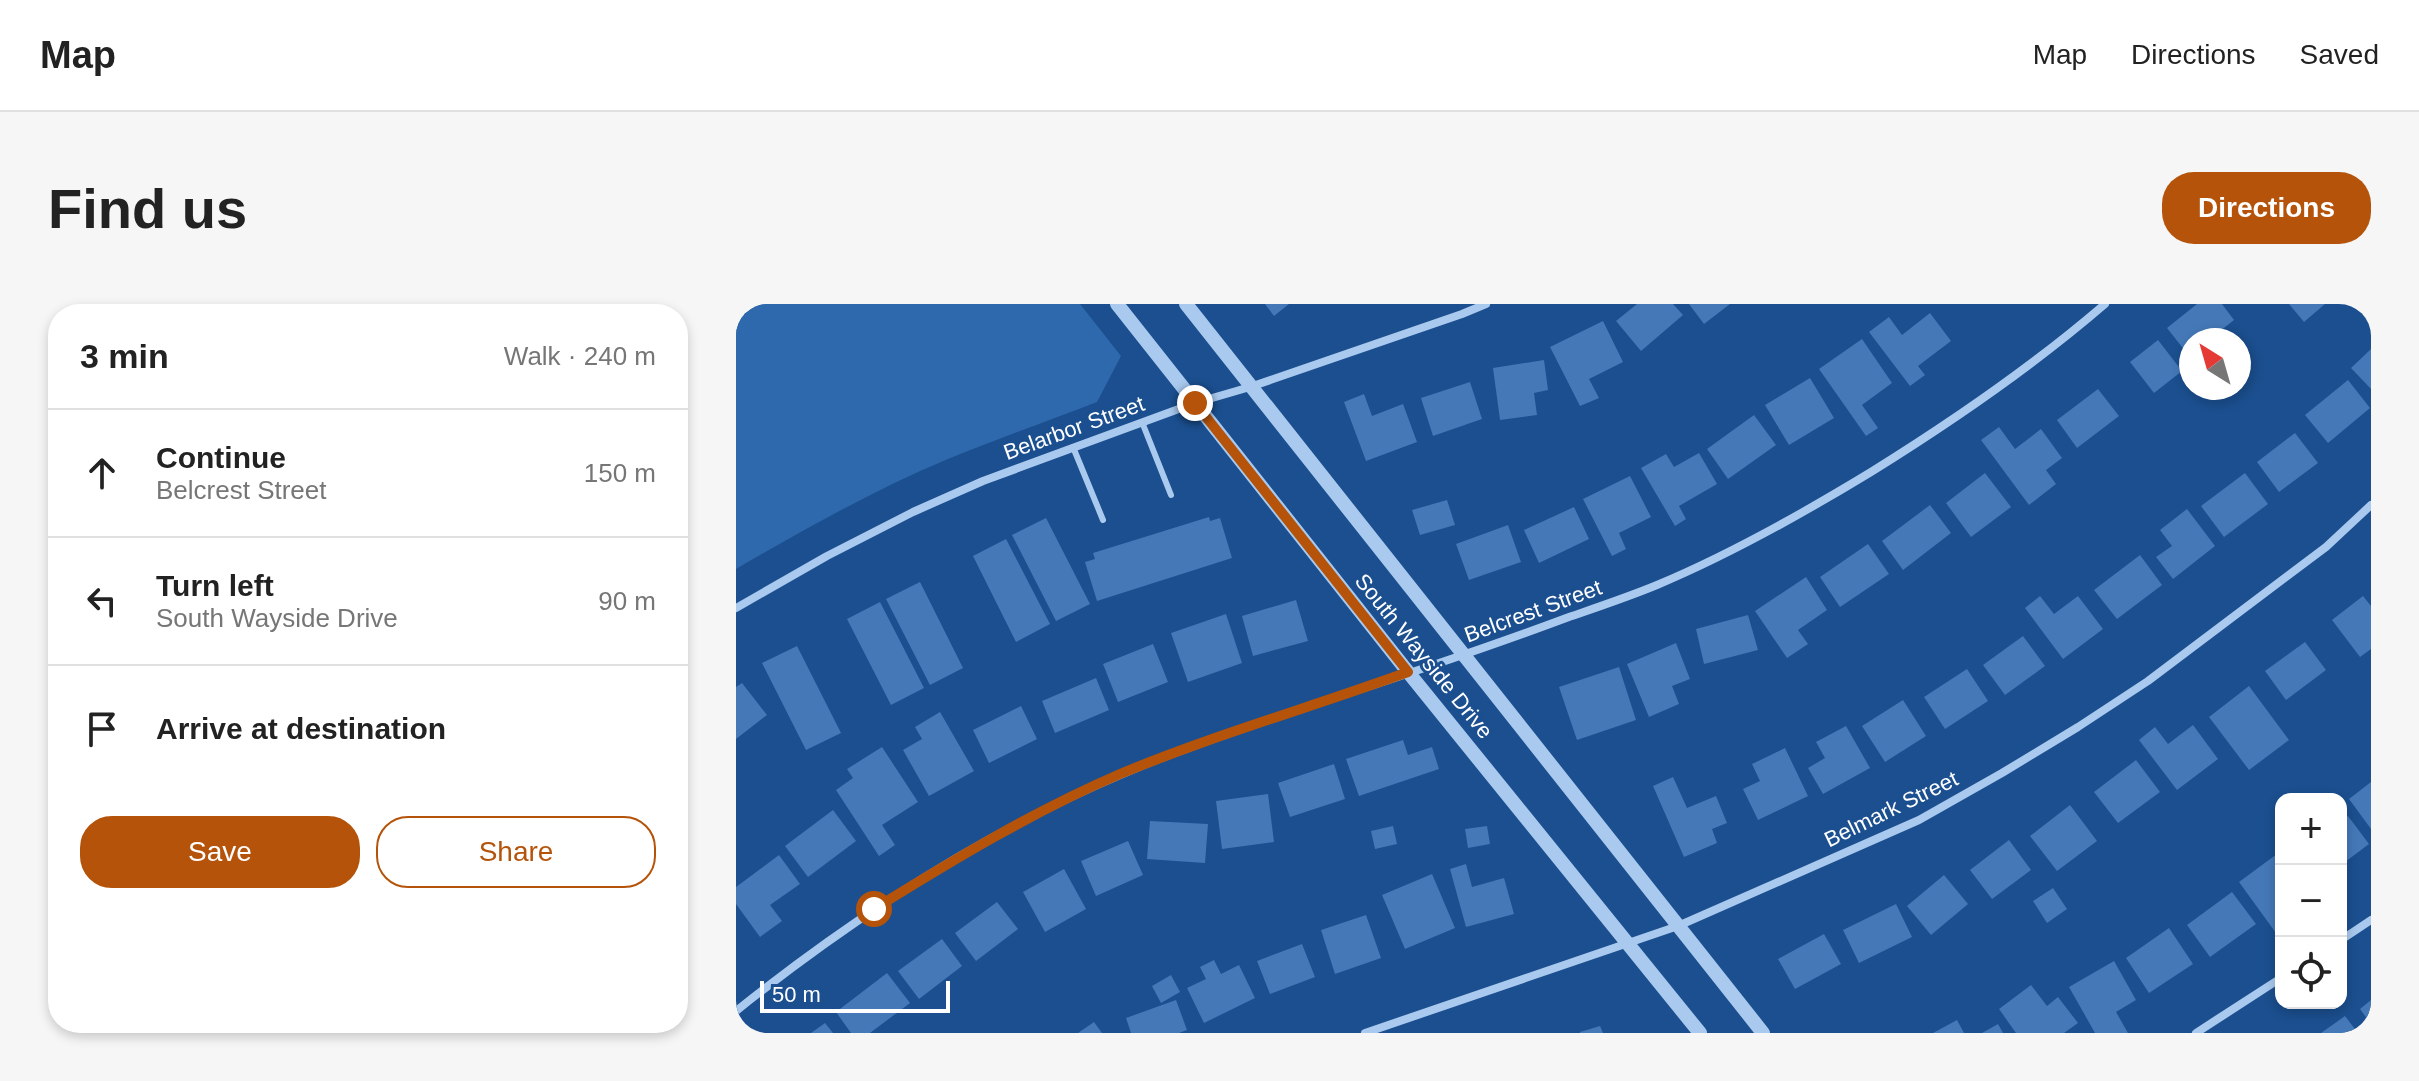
<!DOCTYPE html>
<meta charset="utf-8">
<style>
:root{--surface:#fff;--page:#f6f6f6;--text:#222;--muted:#767676;--line:#e0e0e0;--accent:#b45309}
body{margin:0;font-family:Arial,sans-serif;background:var(--page);color:var(--text)}
.controls{position:absolute;right:24px;bottom:24px;display:grid;overflow:hidden;border-radius:16px;box-shadow:0 4px 12px #0003}
.controls button{width:72px;height:72px;display:grid;place-items:center;padding:0;border:0;border-bottom:2px solid var(--line);background:var(--surface);color:var(--text);font:40px sans-serif}
.compass{position:absolute;left:1443px;top:24px;width:72px;height:72px;border-radius:50%;background:var(--surface);box-shadow:0 4px 12px #0003;rotate:323deg}
.scale{position:absolute;left:24px;bottom:20px;width:190px;box-sizing:border-box;padding-left:8px;border:4px solid #fff;border-top:0;font-size:22px;line-height:28px;white-space:nowrap;color:#fff;-webkit-text-stroke:6px #1b4f8f;paint-order:stroke}
.stop{position:absolute;width:24px;height:24px;margin:-18px;border:6px solid #b45309;border-radius:50%;background:#fff}
.stop.end{background:#b45309;border-color:#fff;box-shadow:0 2px 8px #0008}
.list{margin:0;padding:0;list-style:none}
h2{display:flex;justify-content:space-between;align-items:center;height:104px;margin:0;padding:0 32px;font-size:34px}
h2 small{font-size:26px;font-weight:400;color:var(--muted)}
.list li{display:grid;grid-template-columns:52px 1fr auto;gap:24px;align-items:center;box-sizing:border-box;height:128px;padding:0 32px;border-top:2px solid var(--line)}
.list b{display:block;font-size:30px;white-space:nowrap}
.list p{margin:0;font-size:26px;white-space:nowrap;color:var(--muted)}
.list em{font-size:26px;font-style:normal;color:var(--muted)}
.actions{display:flex;gap:16px;padding:24px 32px}
.actions a{flex:1;padding:18px 0;border:2px solid var(--accent);border-radius:32px;text-align:center;font-size:28px;color:var(--accent)}
.actions .main{background:var(--accent);color:#fff}
.icon{flex:none;width:44px;height:44px;fill:none;stroke:currentColor;stroke-width:2;stroke-linecap:round;stroke-linejoin:round}
.map{position:relative;flex:none;width:1635px;height:729px;overflow:hidden;border-radius:32px}
header{display:flex;align-items:center;gap:48px;box-sizing:border-box;height:112px;padding:0 40px;background:var(--surface);border-bottom:2px solid var(--line)}
header strong{font-size:38px}
nav{display:flex;gap:44px;margin-inline-start:auto;font-size:28px}
.intro{display:flex;align-items:center;justify-content:space-between;box-sizing:border-box;height:192px;padding:0 48px}
h1{margin:0;font-size:56px}
.button{padding:20px 36px;border-radius:32px;background:var(--accent);color:#fff;font-size:28px;font-weight:700}
main{display:flex;gap:48px;padding:0 48px}
aside{flex:1;background:var(--surface);border-radius:32px;box-shadow:0 4px 12px #0003}
.map>svg:first-child{display:block}
.green{fill:#2e69ad}
.building{fill:#4478b7}
.lines{fill:none;stroke-linecap:round;stroke-linejoin:round}
.service{stroke:#a9c9ee;stroke-width:6}
.minor{stroke:#a9c9ee;stroke-width:8}
.tertiary{stroke:#a9c9ee;stroke-width:14}
.route{stroke:#b45309;stroke-width:10}
.labels{text-anchor:middle;dominant-baseline:central;stroke-width:6;stroke-linejoin:round;paint-order:stroke}
.street-label{font-size:22px;fill:#fff;stroke:#1b4f8f}
</style>
<header>
<strong>Map</strong>
<nav><a>Map</a><a>Directions</a><a>Saved</a></nav>
</header>
<div class="intro"><h1>Find us</h1><a class="button">Directions</a></div>
<main>
<aside>
<h2>3 min<small>Walk · 240 m</small></h2>
<ul class="list">
<li><svg class="icon" aria-label="ahead" viewBox="0 0 24 24"><path d="M12 20V5M6 11l6-6 6 6"/></svg><div><b>Continue</b><p>Belcrest Street</p></div><em>150 m</em></li>
<li><svg class="icon" aria-label="left" viewBox="0 0 24 24"><path d="M17 20v-9H6M10 6l-5 5 5 5"/></svg><div><b>Turn left</b><p>South Wayside Drive</p></div><em>90 m</em></li>
<li><svg class="icon" aria-label="arrive" viewBox="0 0 24 24"><path d="M6 21V4h12l-3 4 3 4H6"/></svg><div><b>Arrive at destination</b></div></li>
</ul>
<div class="actions"><a class="main">Save</a><a>Share</a></div>
</aside>
<div class="map">
<svg width="1635" height="729" viewBox="0 0 1635 729">
<rect width="100%" height="100%" fill="#1b4f8f"/>
<!-- green -->
<path class="green" d="M0 0H344L385 52 361 98C312 117 261 135 212 155 138 186 69 225 0 265Z"/>
<!-- building -->
<g class="building">
<path d="M529 0H553L538 12Z"/>
<path d="M901 0H937L947 11 905 47 880 17Z"/>
<path d="M953 0H994L968 20Z"/>
<path d="M1461 0H1486L1498 16 1473 36H1455V50L1453 52 1431 24Z"/>
<path d="M1553 0H1589L1568 18Z"/>
<path d="M1194 9 1215 37 1182 62 1189 71 1174 82 1133 28 1153 13 1166 31Z"/>
<path d="M867 17 887 58 853 75 863 94 844 102 814 43Z"/>
<path d="M1126 35 1156 79 1126 101 1142 124 1130 132 1083 65Z"/>
<path d="M1422 36 1446 67 1418 89 1394 58Z"/>
<path d="M1635 45V85L1615 64Z"/>
<path d="M808 56 812 86 798 89 801 111 764 116 757 64Z"/>
<path d="M1074 74 1098 114 1053 141 1029 101Z"/>
<path d="M1612 76 1634 104 1592 139 1569 111Z"/>
<path d="M734 78 746 115 697 132 685 94Z"/>
<path d="M1362 85 1383 112 1341 144 1321 116Z"/>
<path d="M628 90 636 112 667 100 681 138 630 157 608 98Z"/>
<path d="M1018 111 1040 141 992 175 971 145Z"/>
<path d="M1263 123 1279 145 1305 125 1326 154 1310 166 1320 180 1293 201 1245 136Z"/>
<path d="M1559 129 1582 159 1543 188 1521 158Z"/>
<path d="M963 149 981 180 943 202 950 215 939 222 905 164 930 150 938 163Z"/>
<path d="M1249 169 1275 203 1235 233 1210 199Z"/>
<path d="M1509 169 1532 200 1488 233 1465 202Z"/>
<path d="M894 172 915 213 883 229 890 245 876 252 847 195Z"/>
<path d="M711 196 719 221 684 231 676 206Z"/>
<path d="M1194 201 1215 229 1167 266 1146 237Z"/>
<path d="M838 203 853 235 803 259 788 226Z"/>
<path d="M1451 205 1479 242 1437 275 1420 253 1436 242 1424 226Z"/>
<path d="M473 213 474 217 484 214 496 254 361 297 349 258 359 255 357 249Z"/>
<path d="M310 214 354 300 320 317 276 231Z"/>
<path d="M772 221 785 258 733 276 720 240Z"/>
<path d="M270 235 314 320 280 338 237 252Z"/>
<path d="M1132 240 1153 270 1104 303 1084 273Z"/>
<path d="M1404 251 1426 281 1381 315 1358 286Z"/>
<path d="M1070 273 1091 306 1062 326 1072 340 1051 354 1019 307Z"/>
<path d="M184 278 227 364 194 381 150 295Z"/>
<path d="M1304 292 1318 310 1342 292 1367 325 1327 355 1289 304Z"/>
<path d="M1627 292 1635 302V345L1624 353 1596 316Z"/>
<path d="M560 296 572 337 517 352 506 312Z"/>
<path d="M144 298 188 384 155 401 111 315Z"/>
<path d="M490 310 506 359 452 378 435 329Z"/>
<path d="M1012 311 1022 346 968 360 960 325Z"/>
<path d="M1287 332 1309 362 1269 391 1247 361Z"/>
<path d="M1569 338 1590 366 1550 396 1529 367Z"/>
<path d="M940 339 954 375 936 382 943 400 913 413 891 360Z"/>
<path d="M417 340 432 378 382 398 367 360Z"/>
<path d="M61 342 105 429 70 446 26 359Z"/>
<path d="M883 363 900 416 841 436 823 383Z"/>
<path d="M1231 365 1252 397 1209 425 1188 393Z"/>
<path d="M360 374 373 406 319 429 306 397Z"/>
<path d="M6 379 31 411 0 435V383Z"/>
<path d="M1513 382 1553 436 1513 466 1473 413Z"/>
<path d="M1167 396 1190 432 1149 458 1126 422Z"/>
<path d="M285 402 301 435 253 459 237 426Z"/>
<path d="M204 408 238 467 193 492 167 446 186 435 179 423Z"/>
<path d="M1457 421 1482 455 1441 486 1403 436 1419 423 1432 440Z"/>
<path d="M1110 422 1134 464 1087 490 1072 464 1089 454 1080 438Z"/>
<path d="M667 436 672 451 696 443 703 465 623 492 610 455Z"/>
<path d="M146 443 182 498 146 521 159 541 143 552 100 486 117 474 111 465Z"/>
<path d="M1049 444 1072 492 1022 516 1007 485 1024 477 1016 460Z"/>
<path d="M1400 456 1424 488 1382 519 1358 488Z"/>
<path d="M598 460 609 495 554 513 542 479Z"/>
<path d="M937 473 951 504 980 492 991 519 976 525 981 539 948 553 917 482Z"/>
<path d="M1635 478V525L1613 495Z"/>
<path d="M532 490 538 538 486 545 480 497Z"/>
<path d="M1334 501 1361 537 1321 567 1294 532Z"/>
<path d="M97 506 120 537 72 573 49 542Z"/>
<path d="M1612 512 1633 540 1605 561V517Z"/>
<path d="M414 517 472 520 469 559 411 555Z"/>
<path d="M657 522 661 540 639 545 635 527Z"/>
<path d="M751 522 754 540 732 544 729 525Z"/>
<path d="M1273 536 1295 566 1256 595 1234 566Z"/>
<path d="M392 537 407 571 360 592 345 557Z"/>
<path d="M1545 547V636L1503 578Z"/>
<path d="M43 551 64 580 34 601 46 617 24 633 0 600V583Z"/>
<path d="M730 560 736 583 768 574 778 610 730 623 714 565Z"/>
<path d="M328 565 350 605 309 628 287 588Z"/>
<path d="M696 570 719 624 669 645 646 591Z"/>
<path d="M1208 571 1232 600 1195 631 1171 602Z"/>
<path d="M1317 584 1331 605 1311 619 1297 597Z"/>
<path d="M1496 588 1520 620 1474 653 1451 621Z"/>
<path d="M261 598 282 625 240 657 219 629Z"/>
<path d="M1160 600 1176 633 1123 659 1107 626Z"/>
<path d="M630 611 645 654 599 670 585 626Z"/>
<path d="M1433 624 1457 660 1413 689 1390 654Z"/>
<path d="M1088 630 1105 660 1059 685 1042 655Z"/>
<path d="M206 635 226 662 183 695 162 667Z"/>
<path d="M566 640 579 673 534 690 521 657Z"/>
<path d="M478 656 485 670 503 661 519 694 468 719 451 684 470 675 464 663Z"/>
<path d="M1378 657 1400 696 1380 708 1392 729H1359L1333 683Z"/>
<path d="M151 669 174 699 134 729H115L100 708Z"/>
<path d="M435 671 444 688 425 699 416 682Z"/>
<path d="M1295 681 1311 702 1322 693 1342 719 1328 729H1280L1263 705Z"/>
<path d="M440 696 451 726 443 729H395L390 714Z"/>
<path d="M1635 696V720L1624 705Z"/>
<path d="M1609 712 1622 729H1585Z"/>
<path d="M1221 716 1228 729H1197Z"/>
<path d="M358 718 366 729H342Z"/>
<path d="M89 719 97 729H75Z"/>
<path d="M1262 720 1267 729H1246Z"/>
<path d="M864 722 867 729H844V728Z"/>
</g>
<g class="lines">
<!-- service -->
<g class="service">
<path d="M406 118 435 191"/>
<path d="M337 143 367 216"/>
</g>
<!-- minor -->
<g class="minor">
<path d="M0 304 91 252 177 208 247 177 459 99 514 83 726 10 750 0"/>
<path d="M1605 636 1635 616"/>
<path d="M0 707C118 613 245 530 384 471 449 443 516 422 582 399 666 372 750 344 833 313 862 303 892 293 921 281 995 250 1066 210 1135 168 1217 117 1296 63 1369 0"/>
<path d="M629 729 942 622 1183 516 1266 469 1342 423 1412 377 1590 243 1635 201"/>
<path d="M1460 729 1545 674"/>
</g>
<!-- tertiary -->
<g class="tertiary">
<path d="M381 0 672 368 964 729"/>
<path d="M450 0 1027 729"/>
</g>
</g>
<g class="lines">
<!-- route -->
<path class="route" d="M138 605C217 556 298 507 384 470 478 431 576 403 672 368L459 99"/>
</g>
<g class="labels">
<!-- street labels -->
<g class="street-label">
<text transform="translate(338 124) rotate(-20)">Belarbor Street</text>
<text transform="translate(797 307) rotate(-20)">Belcrest Street</text>
<text transform="translate(688 352) rotate(51)">South Wayside Drive</text>
<text transform="translate(1155 505) rotate(-26)">Belmark Street</text>
</g>
</g>
</svg>
<div class="controls">
<button>+</button>
<button>−</button>
<button><svg class="icon" aria-label="locate" viewBox="0 0 24 24"><circle cx="12" cy="12" r="6"/><path d="M12 2v4M12 18v4M2 12h4M18 12h4"/></svg></button>
</div>
<svg class="compass" viewBox="-18 -18 36 36"><path d="M0-13l5 13h-10z" fill="#e53935"/><path d="M0 13l5-13h-10z" fill="#767676"/></svg>
<div class="scale">50 m</div>
<div class="stop" style="left:138px;top:605px"></div>
<div class="stop end" style="left:459px;top:99px"></div>
</div>
</main>
